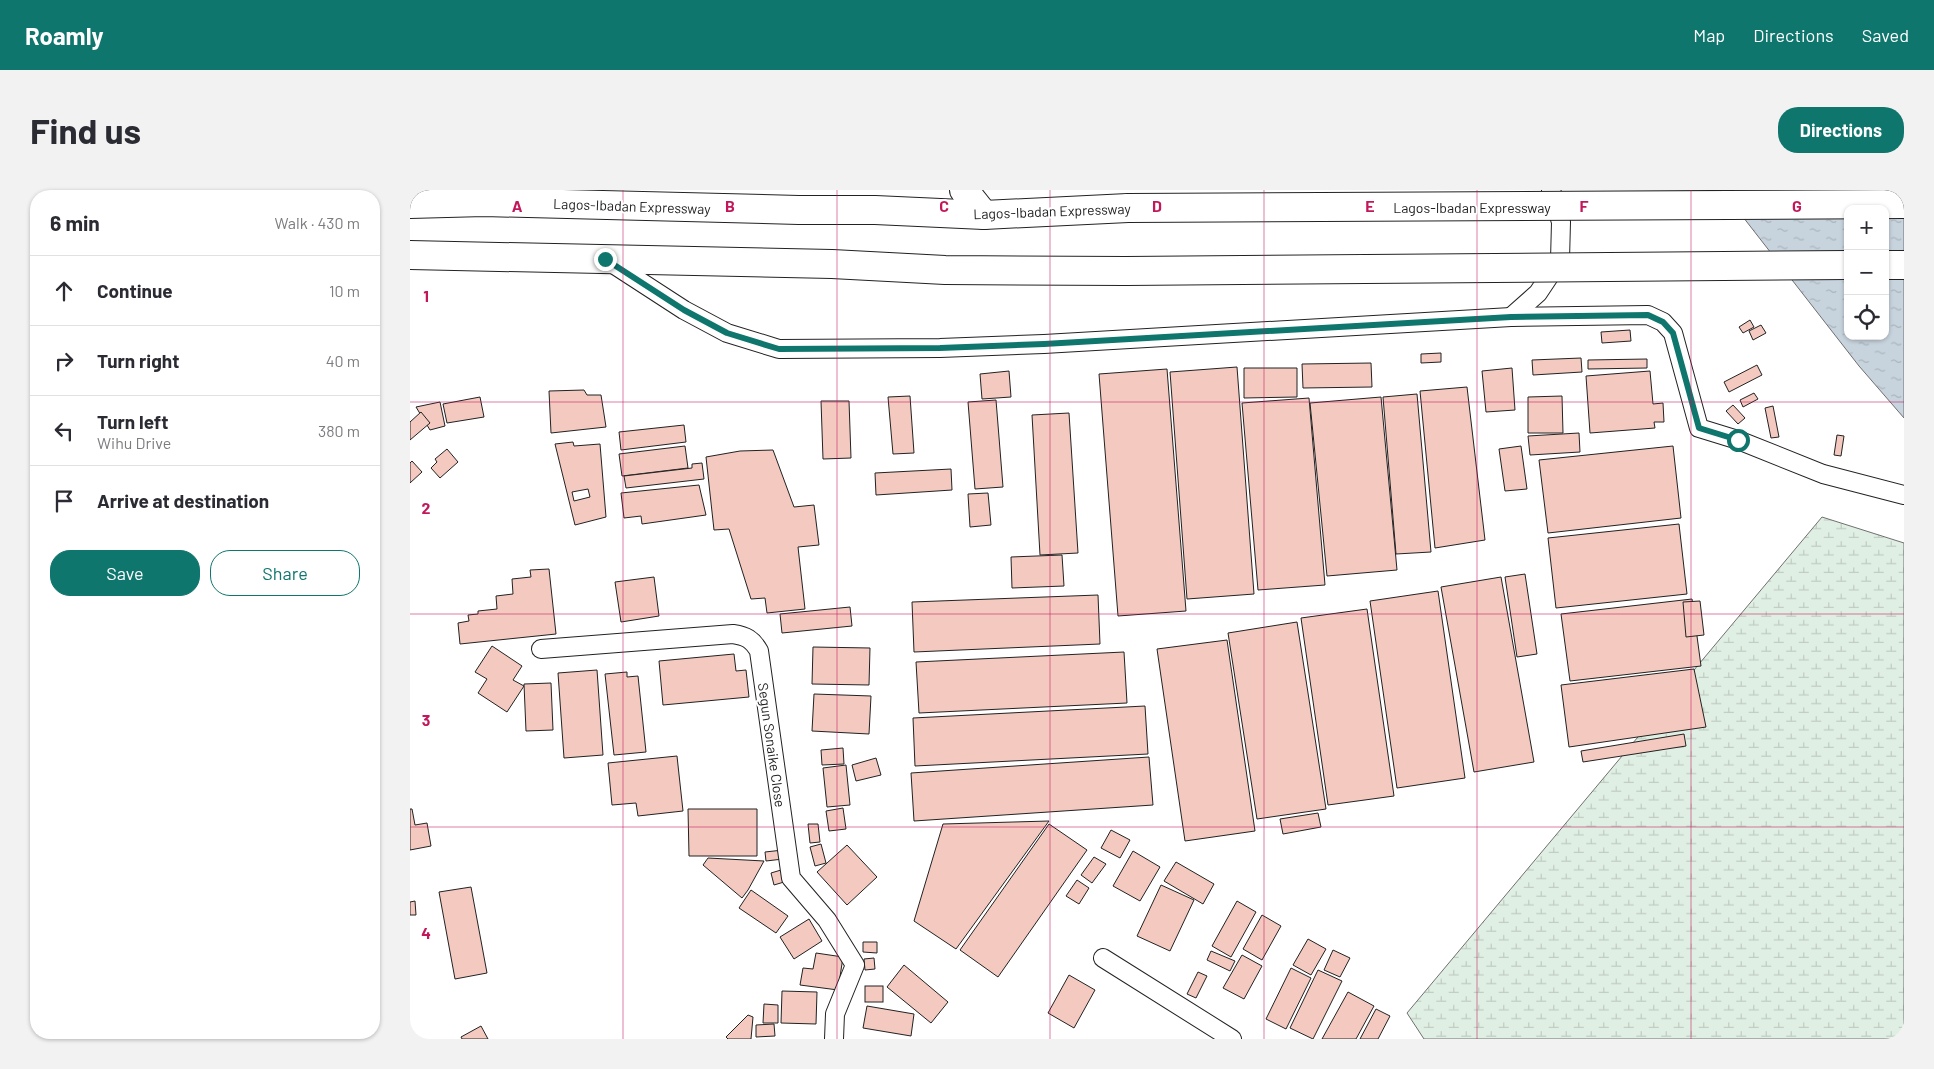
<!DOCTYPE html>
<meta charset="utf-8">
<style>
:root{--surface:#fff;--page:#f2f2f3;--text:#2b2b33;--muted:#7c7c81;--line:#e1e1e2;--accent:#0f766e}
body{margin:0;font-family:Barlow,sans-serif;background:var(--page);color:var(--text)}
.controls{position:absolute;right:15px;top:15px;display:grid;overflow:hidden;border-radius:10px;box-shadow:0 1px 4px #0004}
.controls button{width:45px;height:45px;display:grid;place-items:center;padding:0;border:0;border-bottom:1px solid var(--line);background:var(--surface);color:var(--text);font:25px sans-serif}
.stop{position:absolute;width:15px;height:15px;margin:-11px;border:4px solid #0f766e;border-radius:50%;background:#fff}
.stop.end{background:#0f766e;border-color:#fff;box-shadow:0 1px 5px #0008}
.list{margin:0;padding:0;list-style:none}
h2{display:flex;justify-content:space-between;align-items:center;height:65px;margin:0;padding:0 20px;font-size:21px}
h2 small{font-size:16px;font-weight:400;color:var(--muted)}
.list li{display:grid;grid-template-columns:32px 1fr auto;gap:15px;align-items:center;box-sizing:border-box;height:70px;padding:0 20px;border-top:1px solid var(--line)}
.list b{display:block;font-size:19px;white-space:nowrap}
.list p{margin:0;font-size:16px;white-space:nowrap;color:var(--muted)}
.list em{font-size:16px;font-style:normal;color:var(--muted)}
.actions{display:flex;gap:10px;padding:15px 20px}
.actions a{flex:1;padding:11px 0;border:1px solid var(--accent);border-radius:20px;text-align:center;font-size:18px;color:var(--accent)}
.actions .main{background:var(--accent);color:#fff}
.icon{flex:none;width:28px;height:28px;fill:none;stroke:currentColor;stroke-width:2;stroke-linecap:round;stroke-linejoin:round}
.map{position:relative;flex:none;width:1494px;height:849px;overflow:hidden;border-radius:20px}
header{display:flex;align-items:center;gap:30px;box-sizing:border-box;height:70px;padding:0 25px;background:var(--accent);color:#fff}
header strong{font-size:24px}
nav{display:flex;gap:28px;margin-inline-start:auto;font-size:18px}
.intro{display:flex;align-items:center;justify-content:space-between;box-sizing:border-box;height:120px;padding:0 30px}
h1{margin:0;font-size:35px}
.button{padding:12px 22px;border-radius:20px;background:var(--accent);color:#fff;font-size:18px;font-weight:700}
main{display:flex;gap:30px;padding:0 30px}
aside{flex:1;background:var(--surface);border-radius:20px;box-shadow:0 1px 4px #0004}
.map>svg:first-child{display:block}
.wetland{fill:url(#wetland-marsh);stroke:#6f6f6f}
.water{fill:url(#water-ripples);stroke:#6f6f6f;fill-rule:evenodd}
.building{fill:#f3c9c0;stroke:#222;fill-rule:evenodd}
.lines{fill:none;stroke-linecap:round;stroke-linejoin:round}
.minor-casing{stroke:#222;stroke-width:20}
.motorway-casing{stroke:#222;stroke-width:30}
.minor{stroke:#fff;stroke-width:18}
.motorway{stroke:#fff;stroke-width:28}
.motorway-bridge-casing{stroke:#222;stroke-width:30;stroke-linecap:butt}
.motorway-bridge{stroke:#fff;stroke-width:28}
.route{stroke:#0f766e;stroke-width:6}
.grid{fill:none;stroke:#c2185b;stroke-width:1;stroke-opacity:0.55}
.labels{text-anchor:middle;dominant-baseline:central;stroke-width:4;stroke-linejoin:round;paint-order:stroke}
.street-label{font-size:14px;fill:#222;stroke:#fff}
.grid-label{font-size:16px;text-anchor:middle;font-weight:bold;fill:#c2185b;stroke:#fff;stroke-width:4;stroke-linejoin:round;paint-order:stroke}
</style>
<header>
<strong>Roamly</strong>
<nav><a>Map</a><a>Directions</a><a>Saved</a></nav>
</header>
<div class="intro"><h1>Find us</h1><a class="button">Directions</a></div>
<main>
<aside>
<h2>6 min<small>Walk · 430 m</small></h2>
<ul class="list">
<li><svg class="icon" aria-label="ahead" viewBox="0 0 24 24"><path d="M12 20V5M6 11l6-6 6 6"/></svg><div><b>Continue</b></div><em>10 m</em></li>
<li><svg class="icon" aria-label="right" viewBox="0 0 24 24"><path d="M7 20v-9h11M14 6l5 5-5 5"/></svg><div><b>Turn right</b></div><em>40 m</em></li>
<li><svg class="icon" aria-label="left" viewBox="0 0 24 24"><path d="M17 20v-9H6M10 6l-5 5 5 5"/></svg><div><b>Turn left</b><p>Wihu Drive</p></div><em>380 m</em></li>
<li><svg class="icon" aria-label="arrive" viewBox="0 0 24 24"><path d="M6 21V4h12l-3 4 3 4H6"/></svg><div><b>Arrive at destination</b></div></li>
</ul>
<div class="actions"><a class="main">Save</a><a>Share</a></div>
</aside>
<div class="map">
<svg width="1494" height="849" viewBox="0 0 1494 849">
<defs>
<pattern id="wetland-marsh" width="20" height="14" patternUnits="userSpaceOnUse" patternTransform="scale(1.25)"><rect width="20" height="14" fill="#e0efe3"/><path d="M1 5h8M5 5V1M11 12h8M15 12V8" fill="none" stroke="#c0cdc2"/></pattern>
<pattern id="water-ripples" width="26" height="14" patternUnits="userSpaceOnUse" patternTransform="scale(1.25)"><rect width="26" height="14" fill="#c7d3dd"/><path d="M2 4q2-2 4 0t4 0M15 11q2-2 4 0t4 0" fill="none" stroke="#abb5bd"/></pattern>
</defs>
<rect width="100%" height="100%" fill="#fff"/>
<!-- wetland -->
<path class="wetland" d="M1412 327 1494 353V849H1014L997 823Z"/>
<!-- water -->
<path class="water" d="M1312 0H1494V228L1449 176ZM1438 19H1475V146H1438Z"/>
<!-- building -->
<g class="building">
<path d="M1340 130 1344 137 1333 143 1329 137Z"/>
<path d="M1351 135 1356 143 1343 150 1339 141Z"/>
<path d="M1220 140 1221 151 1192 153 1191 142Z"/>
<path d="M1031 163V172L1011 173V164Z"/>
<path d="M1171 168 1172 182 1123 185 1122 170Z"/>
<path d="M1237 169V178L1178 179V170Z"/>
<path d="M961 173 962 197 893 198 892 174Z"/>
<path d="M1347 175 1352 185 1319 202 1314 192Z"/>
<path d="M827 177 844 404 777 409 760 182Z"/>
<path d="M834 178H887V207L834 208Z"/>
<path d="M1102 178 1105 220 1076 222 1072 181Z"/>
<path d="M757 179 776 421 708 426 689 184Z"/>
<path d="M599 181 601 207 572 209 570 184Z"/>
<path d="M1240 181 1243 214 1253 213 1254 232H1244L1245 238 1180 243 1176 186Z"/>
<path d="M1057 197 1075 350 1025 358 1010 201Z"/>
<path d="M174 200 177 205H191L196 237 141 243 139 201Z"/>
<path d="M1344 203 1348 209 1333 217 1330 210Z"/>
<path d="M1007 204 1021 362 986 364 973 207Z"/>
<path d="M500 206 504 263 483 264 478 207Z"/>
<path d="M1152 206 1153 243H1118V207Z"/>
<path d="M70 207 74 227 37 233 33 214Z"/>
<path d="M971 207 987 380 917 386 900 213Z"/>
<path d="M899 208 915 395 848 400 832 213Z"/>
<path d="M586 210 593 297 565 299 558 212Z"/>
<path d="M411 211H439L441 268 413 269Z"/>
<path d="M30 212 35 236 20 240 6 217Z"/>
<path d="M1323 215 1335 228 1328 234 1316 221Z"/>
<path d="M1363 216 1369 247 1361 248 1355 218Z"/>
<path d="M11 222 20 233 0 250V232Z"/>
<path d="M659 223 668 363 630 365 622 225Z"/>
<path d="M274 235 276 252 211 260 209 242Z"/>
<path d="M1169 243 1170 262 1120 265 1118 246Z"/>
<path d="M1427 245 1434 246 1431 266 1424 265Z"/>
<path d="M163 252 164 256 190 254 196 327 165 335 145 254ZM178 299 180 307 164 311 162 302Z"/>
<path d="M275 256 278 278 212 286 209 264Z"/>
<path d="M1111 256 1117 299 1095 301 1089 259Z"/>
<path d="M1263 256 1271 328 1138 343 1129 270Z"/>
<path d="M37 259 48 272 30 288 21 278 27 272 25 269Z"/>
<path d="M363 260 384 317 404 315 409 355 388 357 395 419 357 423 355 408 341 409 319 339 304 340 296 267 330 261Z"/>
<path d="M2 271 12 282 0 293V273Z"/>
<path d="M292 273 294 289 216 298 214 286 282 278V274Z"/>
<path d="M541 279 542 300 466 305 465 283Z"/>
<path d="M289 295 296 325 232 334 231 326 214 328 211 303Z"/>
<path d="M578 303 581 335 560 337 558 304Z"/>
<path d="M1269 334 1277 404 1146 418 1138 348Z"/>
<path d="M652 365 654 396 602 398 601 367Z"/>
<path d="M139 379 146 444 50 454 48 433 59 431 58 425 68 424V421L87 419 86 406 103 404 102 389 121 387 120 380Z"/>
<path d="M1115 384 1127 464 1107 467 1095 387Z"/>
<path d="M244 387 249 426 211 432 205 392Z"/>
<path d="M1091 387 1124 572 1064 582 1031 397Z"/>
<path d="M1028 401 1055 588 987 598 960 411Z"/>
<path d="M688 405 690 454 504 462 502 412Z"/>
<path d="M1282 409 1291 476 1160 491 1151 424Z"/>
<path d="M1290 411 1294 445 1276 447 1273 412Z"/>
<path d="M440 417 442 436 372 443 370 424Z"/>
<path d="M957 419 984 606 918 615 891 428Z"/>
<path d="M887 432 916 619 847 629 818 443Z"/>
<path d="M817 450 845 641 775 651 747 459Z"/>
<path d="M82 456 112 476 103 490 114 496 97 522 68 503 77 489 65 482Z"/>
<path d="M403 457 460 458 459 495 402 494Z"/>
<path d="M714 462 717 513 509 523 506 472Z"/>
<path d="M324 464 326 481 336 480 339 507 253 515 249 471Z"/>
<path d="M1284 479 1296 537 1159 557 1151 495Z"/>
<path d="M187 480 193 565 154 568 148 483Z"/>
<path d="M217 482V487L228 486 236 562 204 565 195 484Z"/>
<path d="M141 493 143 540 116 541 114 494Z"/>
<path d="M404 504 461 506 459 544 402 541Z"/>
<path d="M735 516 738 564 505 576 503 528Z"/>
<path d="M1274 544 1276 556 1173 572 1171 561Z"/>
<path d="M433 558 434 574 412 575 411 560Z"/>
<path d="M267 566 273 621 228 626 226 613 202 615 198 573Z"/>
<path d="M739 567 743 615 504 631 501 583Z"/>
<path d="M466 568 471 585 446 591 442 575Z"/>
<path d="M436 575 440 615 417 617 413 578Z"/>
<path d="M433 618 436 639 419 641 416 621Z"/>
<path d="M0 619H2L5 635 17 633 21 656 0 660Z"/>
<path d="M278 619H347V666H279Z"/>
<path d="M908 623 911 637 873 644 870 629Z"/>
<path d="M639 631 546 759 504 731 533 634Z"/>
<path d="M398 634H408L410 652 400 653Z"/>
<path d="M639 634 677 660 588 787 550 760Z"/>
<path d="M701 640 720 650 710 668 691 658Z"/>
<path d="M411 654 416 673 405 676 400 657Z"/>
<path d="M437 655 467 687 437 715 407 682Z"/>
<path d="M373 660V669L356 671 355 662Z"/>
<path d="M723 661 750 677 730 711 703 696Z"/>
<path d="M684 667 696 674 682 693 671 685Z"/>
<path d="M298 668 354 671 338 700 332 708 293 675Z"/>
<path d="M766 672 804 694 793 714 754 691Z"/>
<path d="M371 680 374 692 364 695 361 683Z"/>
<path d="M667 690 679 698 669 714 656 706Z"/>
<path d="M751 695 784 710 760 761 727 746Z"/>
<path d="M61 697 77 783 45 789 29 702Z"/>
<path d="M341 700 378 726 366 743 329 718Z"/>
<path d="M5 711 6 725H0V712Z"/>
<path d="M827 711 846 722 821 767 802 756Z"/>
<path d="M852 725 871 736 852 770 833 759Z"/>
<path d="M399 729 412 751 384 769 370 747Z"/>
<path d="M898 749 916 759 901 785 883 775Z"/>
<path d="M453 752H467V763L453 762Z"/>
<path d="M923 760 940 768 930 787 914 780Z"/>
<path d="M801 761 825 771 820 781 797 770Z"/>
<path d="M406 763 433 767 428 800 390 795 393 778 403 779Z"/>
<path d="M832 765 852 776 834 809 813 798Z"/>
<path d="M464 768 465 779 455 780 454 769Z"/>
<path d="M494 775 538 812 521 833 477 797Z"/>
<path d="M881 778 901 788 876 839 856 829Z"/>
<path d="M908 780 932 791 903 849 880 838Z"/>
<path d="M788 782 797 786 786 808 777 804Z"/>
<path d="M659 785 685 800 664 838 638 823Z"/>
<rect x="455" y="796" width="18" height="16"/>
<path d="M372 801 407 802 406 834 371 833Z"/>
<path d="M938 802 964 816 946 849H912Z"/>
<path d="M354 814 368 815V833H353Z"/>
<path d="M457 816 504 824 501 846 453 838Z"/>
<path d="M966 819 980 826 968 849H950Z"/>
<path d="M338 825 343 827 341 849H318L316 847Z"/>
<path d="M364 834 365 846 346 847V835Z"/>
<path d="M71 836 78 849H52L51 847Z"/>
</g>
<g class="lines">
<!-- minor casing -->
<g class="minor-casing">
<g id="minor">
<path d="M197 70 274 120 317 143 369 159 530 158 634 154 1101 127 1238 125 1253 132 1263 143 1289 238 1328 250 1413 284 1494 305"/>
<path d="M1101 127 1128 103 1150 70 1151 32 1141 0"/>
<path d="M131 459 323 444C336 446 342 449 349 461L381 688 417 730 445 775 425 824 424 849"/>
<path d="M693 768 822 849"/>
</g>
</g>
<!-- motorway casing -->
<g class="motorway-casing">
<g id="motorway">
<path d="M554 0 574 25"/>
<path d="M0 14 74 12 389 20H465L574 25 718 18"/>
<path d="M0 65 422 74 535 80 716 81"/>
<path d="M1475 75H1494"/>
</g>
</g>
<!-- minor -->
<use href="#minor" class="minor"/>
<!-- motorway -->
<use href="#motorway" class="motorway"/>
<!-- motorway-bridge casing -->
<g class="motorway-bridge-casing">
<g id="motorway-bridge">
<path d="M718 18 1494 14"/>
<path d="M716 81 1438 75"/>
</g>
</g>
<!-- motorway-bridge -->
<use href="#motorway-bridge" class="motorway-bridge"/>
</g>
<g class="lines">
<!-- route -->
<path class="route" d="M195 69 274 120 317 143 369 159 530 158 634 154 1101 127 1238 125 1253 132 1263 143 1289 238 1328 250"/>
</g>
<!-- grid -->
<path class="grid" d="M213 0V849M427 0V849M640 0V849M854 0V849M1067 0V849M1281 0V849M0 212H1494M0 424H1494M0 637H1494"/>
<g class="labels">
<!-- street labels -->
<g class="street-label">
<text transform="translate(222 16) rotate(2)">Lagos-Ibadan Expressway</text>
<text x="1062" y="17">Lagos-Ibadan Expressway</text>
<text transform="translate(642 21) rotate(-2)">Lagos-Ibadan Expressway</text>
<text transform="translate(362 555) rotate(82)">Segun Sonaike Close</text>
</g>
</g>
<g class="grid-label">
<text x="107" y="22">A</text>
<text x="320" y="22">B</text>
<text x="534" y="22">C</text>
<text x="747" y="22">D</text>
<text x="960" y="22">E</text>
<text x="1174" y="22">F</text>
<text x="1387" y="22">G</text>
<text x="16" y="112">1</text>
<text x="16" y="324">2</text>
<text x="16" y="536">3</text>
<text x="16" y="749">4</text>
</g>
</svg>
<div class="controls">
<button>+</button>
<button>−</button>
<button><svg class="icon" aria-label="locate" viewBox="0 0 24 24"><circle cx="12" cy="12" r="6"/><path d="M12 2v4M12 18v4M2 12h4M18 12h4"/></svg></button>
</div>
<div class="stop" style="left:1328px;top:250px"></div>
<div class="stop end" style="left:195px;top:69px"></div>
</div>
</main>
